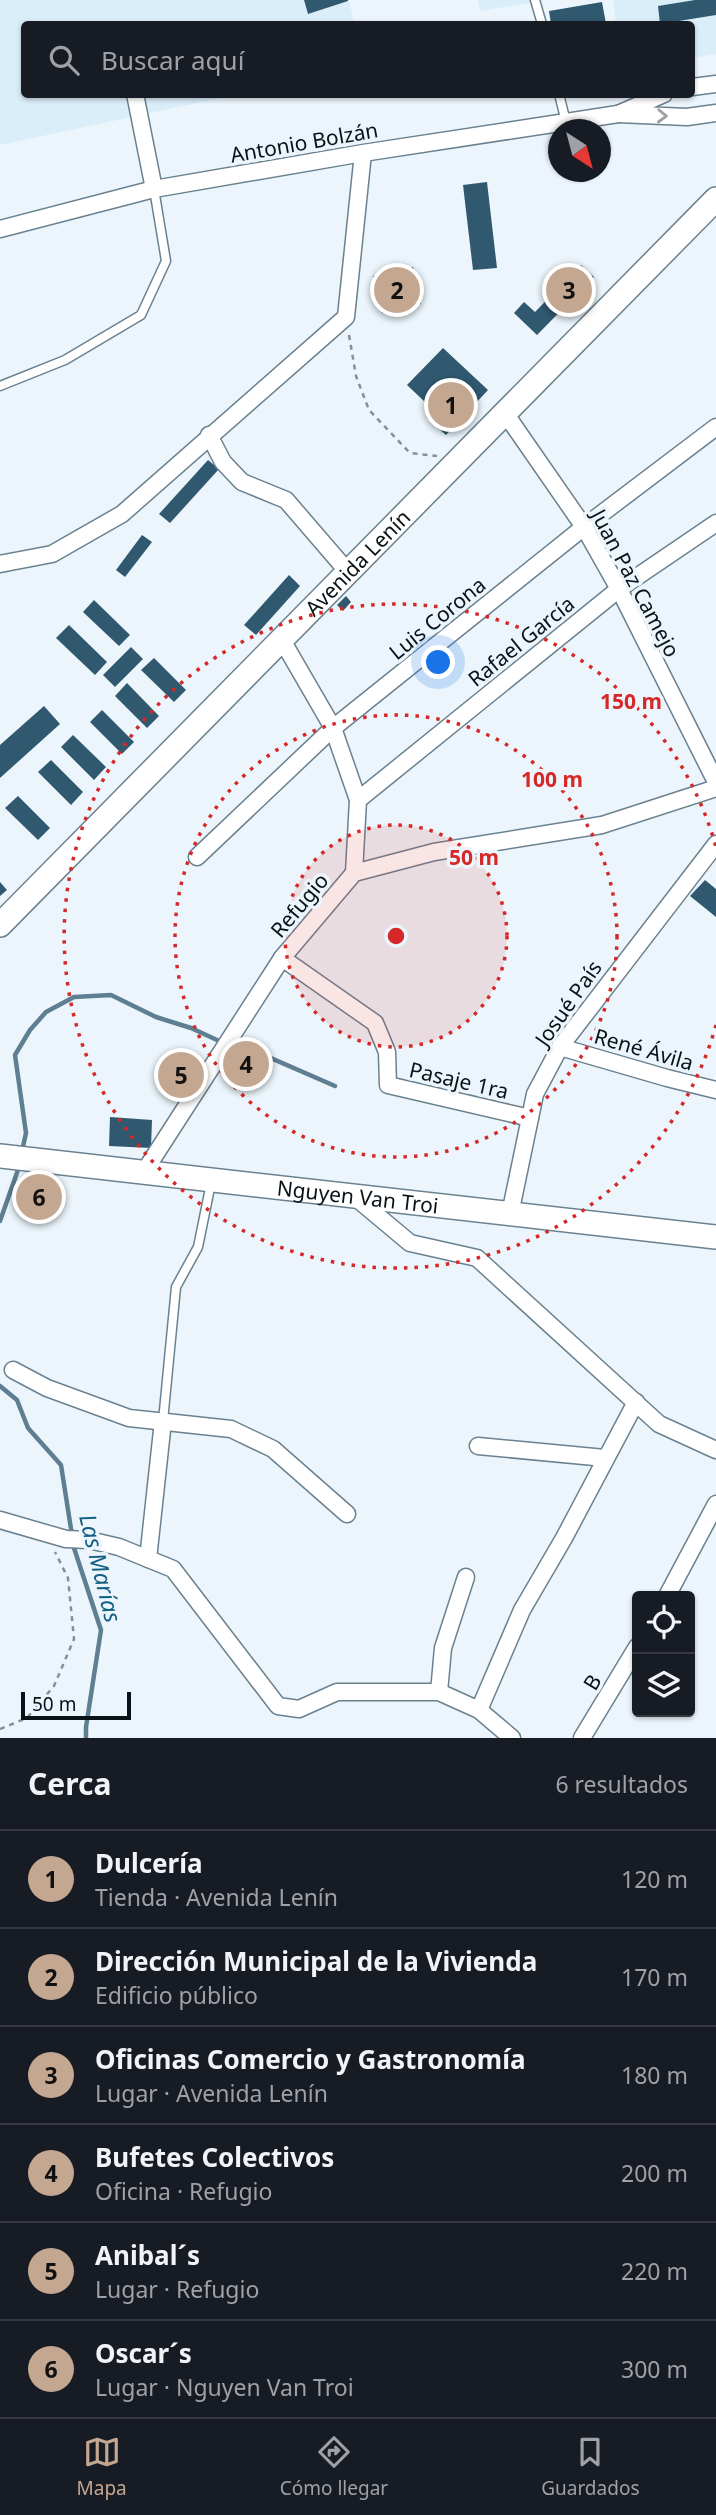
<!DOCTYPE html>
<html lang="es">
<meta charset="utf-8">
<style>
:root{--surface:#171b24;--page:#20242c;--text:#f1f3f6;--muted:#9ea1a6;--line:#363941;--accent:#c4a791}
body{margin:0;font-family:"Noto Sans",sans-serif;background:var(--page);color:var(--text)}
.controls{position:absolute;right:21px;bottom:21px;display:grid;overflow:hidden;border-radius:7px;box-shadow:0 2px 5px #0004}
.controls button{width:63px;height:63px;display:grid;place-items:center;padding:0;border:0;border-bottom:2px solid var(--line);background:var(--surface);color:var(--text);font:35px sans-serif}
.compass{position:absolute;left:548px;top:119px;width:63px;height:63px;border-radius:50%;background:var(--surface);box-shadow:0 2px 5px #0004;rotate:144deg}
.scale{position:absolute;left:21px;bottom:18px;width:110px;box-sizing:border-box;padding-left:7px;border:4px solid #091217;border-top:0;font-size:19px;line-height:24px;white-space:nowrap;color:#091217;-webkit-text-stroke:5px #ebf5fb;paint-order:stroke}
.you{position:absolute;left:439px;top:663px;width:24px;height:24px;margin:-18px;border:5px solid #fff;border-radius:50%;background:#1a73e8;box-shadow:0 0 0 10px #1a73e833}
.badge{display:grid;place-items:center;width:46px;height:46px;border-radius:50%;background:var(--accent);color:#111;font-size:23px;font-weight:700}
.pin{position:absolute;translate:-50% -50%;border:4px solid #fff;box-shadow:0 2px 7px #0006}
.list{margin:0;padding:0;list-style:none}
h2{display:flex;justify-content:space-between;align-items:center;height:91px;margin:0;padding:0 28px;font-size:30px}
h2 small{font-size:23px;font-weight:400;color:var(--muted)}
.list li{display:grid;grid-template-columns:46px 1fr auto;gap:21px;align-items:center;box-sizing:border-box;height:98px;padding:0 28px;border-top:2px solid var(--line)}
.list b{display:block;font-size:26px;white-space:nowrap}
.list p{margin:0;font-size:23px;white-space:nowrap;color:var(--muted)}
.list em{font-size:23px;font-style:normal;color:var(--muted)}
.icon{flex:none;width:38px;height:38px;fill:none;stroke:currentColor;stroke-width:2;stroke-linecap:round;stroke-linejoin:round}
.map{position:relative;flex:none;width:716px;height:1738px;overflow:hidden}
.search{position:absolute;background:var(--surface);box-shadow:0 2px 5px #0004;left:21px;right:21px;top:21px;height:77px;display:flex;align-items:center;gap:18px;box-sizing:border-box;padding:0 24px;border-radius:7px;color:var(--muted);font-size:26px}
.sheet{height:679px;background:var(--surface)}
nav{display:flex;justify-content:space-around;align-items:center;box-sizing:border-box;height:98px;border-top:2px solid var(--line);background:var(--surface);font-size:19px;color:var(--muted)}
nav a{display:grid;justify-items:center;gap:4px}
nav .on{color:var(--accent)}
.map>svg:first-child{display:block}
.built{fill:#daeefa}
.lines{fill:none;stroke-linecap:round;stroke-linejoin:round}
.stream{stroke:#5e7e92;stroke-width:4.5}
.building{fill:#305970}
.lane-casing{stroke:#6a8190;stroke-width:11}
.street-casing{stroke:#6a8190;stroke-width:19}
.secondary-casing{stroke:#6a8190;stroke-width:26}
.path{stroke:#868f95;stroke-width:2.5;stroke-dasharray:5 5;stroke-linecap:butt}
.lane{stroke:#fff;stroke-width:8}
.street{stroke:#fff;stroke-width:16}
.secondary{stroke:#fff;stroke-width:23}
.oneway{stroke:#9da0a2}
.ring{fill:none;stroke:#d62828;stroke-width:3.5;stroke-dasharray:3.5 7}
.labels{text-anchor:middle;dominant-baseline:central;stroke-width:7;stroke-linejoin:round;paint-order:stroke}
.street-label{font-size:21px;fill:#091217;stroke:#ebf5fb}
.water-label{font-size:23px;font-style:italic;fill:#125e82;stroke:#ebf5fb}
.centre{fill:#d62828;stroke:#ebf5fb;stroke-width:3.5}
.ring-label{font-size:21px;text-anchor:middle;font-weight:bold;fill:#d62828;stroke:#ebf5fb;stroke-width:7;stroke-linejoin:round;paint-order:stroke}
</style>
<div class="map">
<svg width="716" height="1738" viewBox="0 0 716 1738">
<rect width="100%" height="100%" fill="#ebf5fb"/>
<!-- built -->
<g class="built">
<path d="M0 0H349L354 24H24V94L235 95 0 145Z"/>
<path d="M478 0H547L480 11Z"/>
<path d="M613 0H716V54L692 58V24H616Z"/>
</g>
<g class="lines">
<!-- stream -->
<g class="stream">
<path d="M243 1046 335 1086"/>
<path d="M22 1151 26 1133 15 1055 30 1030 46 1012 74 997 111 995 156 1017 191 1028 217 1040"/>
<path d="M0 1221 19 1167"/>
<path d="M0 1386 17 1400 28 1428 61 1465 74 1548 101 1630 86 1727V1738"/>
</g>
</g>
<!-- building -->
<g class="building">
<path d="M304 0H348V1L308 14Z"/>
<path d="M695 0H716V15L660 24 658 6Z"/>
<path d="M602 2 606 24H551L549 11Z"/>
<path d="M487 182 497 268 473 270 463 185Z"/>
<path d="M581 265 594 277 537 335 514 313 524 302 535 312Z"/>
<path d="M413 267 421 304 382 313 373 276Z"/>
<path d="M443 348 488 390 446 435 437 427 443 419 407 385Z"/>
<path d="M208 460 219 469 170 523 159 514Z"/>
<path d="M142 535 152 542 125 577 116 570Z"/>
<path d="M289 575 300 586 256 635 244 625Z"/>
<path d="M346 596 351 602 343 611 337 605Z"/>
<path d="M94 600 130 635 119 646 83 612Z"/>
<path d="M69 625 107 662 95 675 56 638Z"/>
<path d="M131 647 143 659 115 687 103 675Z"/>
<path d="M154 658 186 690 174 702 141 670Z"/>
<path d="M127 683 159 716 147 728 115 696Z"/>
<path d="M44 706 60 724 0 778V745Z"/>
<path d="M102 710 134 742 122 754 90 722Z"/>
<path d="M73 735 106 767 94 780 61 747Z"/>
<path d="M51 760 83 792 71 805 38 772Z"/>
<path d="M18 796 50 828 38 840 5 808Z"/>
<path d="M705 880 716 889V917L690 896Z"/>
<path d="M0 882 7 890 0 896Z"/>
<path d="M233 1055 261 1058 259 1072 232 1069Z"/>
<path d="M175 1063 194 1074 186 1088 167 1077Z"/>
<path d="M110 1117 152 1120 151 1148 109 1146Z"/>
<path d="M30 1181 51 1183 48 1212 28 1211Z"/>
</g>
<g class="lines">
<!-- lane casing -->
<g class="lane-casing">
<g id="lane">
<path d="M535 0 542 24"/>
<path d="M559 94 566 122"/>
<path d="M0 386 65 360 141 315 166 261 154 189"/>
<path d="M163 1421 176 1287 198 1247 211 1183"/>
</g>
</g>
<!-- street casing -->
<g class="street-casing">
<g id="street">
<path d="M692 87 716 84"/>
<path d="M135 94 154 189"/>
<path d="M664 94 618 114 687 117 716 113"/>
<path d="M0 229 154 189 363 153 618 114"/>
<path d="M505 413 584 527 619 589 716 782"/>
<path d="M209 435 223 462 242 482 286 500 348 572"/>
<path d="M0 564 52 554 122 514 346 317 363 153"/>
<path d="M282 640 333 728 358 800 354 873"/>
<path d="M358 800 619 589 716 523"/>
<path d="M197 857 333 728 584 527 716 427"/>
<path d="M282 958 375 1023 387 1052 388 1085 530 1118"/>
<path d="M560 1047 667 1078 716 1090"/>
<path d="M144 1172 282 958 354 873 434 852 602 825 716 788"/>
<path d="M355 1197 410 1243 477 1258 659 1424 716 1450"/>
<path d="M510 1214 535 1094 560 1047 716 844"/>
<path d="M13 1370 47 1388 129 1418 231 1429 273 1449 347 1514"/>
<path d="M478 1446 605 1458"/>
<path d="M0 1520 66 1539 89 1540 119 1547 173 1569 278 1706 299 1709 337 1692H439L479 1710 512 1738"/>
<path d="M148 1559 163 1421"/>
<path d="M667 1596 716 1504"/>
<path d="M439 1692 443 1648 466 1577"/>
<path d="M479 1710 522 1610 564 1538 636 1402"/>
<path d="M582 1738 637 1647"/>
</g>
</g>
<!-- secondary casing -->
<g class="secondary-casing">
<g id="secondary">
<path id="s1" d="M0 925 716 199"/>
<path id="s2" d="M0 1156 716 1237"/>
</g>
</g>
<!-- path -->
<g class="path">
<path d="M349 335 356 376 369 410 410 453 437 456"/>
<path d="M0 1729 27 1718 54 1686 74 1639 68 1578 55 1552"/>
</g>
<!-- lane -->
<use href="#lane" class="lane"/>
<!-- street -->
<use href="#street" class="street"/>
<!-- secondary -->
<use href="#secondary" class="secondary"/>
</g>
<!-- one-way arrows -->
<defs><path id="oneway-chevron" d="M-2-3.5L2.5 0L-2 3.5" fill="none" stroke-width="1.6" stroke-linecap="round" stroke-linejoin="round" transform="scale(1.75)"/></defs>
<use class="oneway" href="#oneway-chevron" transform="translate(662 116) rotate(2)"/>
<!-- distance rings -->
<circle cx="396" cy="936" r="111" fill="#d62828" fill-opacity=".12"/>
<g class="ring">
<circle cx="396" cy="936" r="111"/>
<circle cx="396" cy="936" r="221"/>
<path d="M716 1025A332 332 0 1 1 716 847"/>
</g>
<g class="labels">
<!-- street labels -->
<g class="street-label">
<text transform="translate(304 142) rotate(-10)">Antonio Bolzán</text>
<text stroke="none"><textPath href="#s1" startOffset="509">Avenida Lenín</textPath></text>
<text transform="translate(636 583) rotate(62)">Juan Paz Camejo</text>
<text transform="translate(437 618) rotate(-39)">Luis Corona</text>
<text transform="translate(521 641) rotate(-39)">Rafael García</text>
<text transform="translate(299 905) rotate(-50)">Refugio</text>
<text transform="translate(568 1003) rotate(-55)">Josué País</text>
<text transform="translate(644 1049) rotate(16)">René Ávila</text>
<text transform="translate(459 1080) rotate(13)">Pasaje 1ra</text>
<text stroke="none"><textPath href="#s2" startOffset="360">Nguyen Van Troi</textPath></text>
<text transform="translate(592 1682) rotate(-59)">B</text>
</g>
<!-- water labels -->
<g class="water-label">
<text transform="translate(101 1568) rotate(76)">Las Marías</text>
</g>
</g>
<circle cx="396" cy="936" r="10" class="centre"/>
<g class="ring-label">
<text x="631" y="709">150 m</text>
<text x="552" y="787">100 m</text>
<text x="474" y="865">50 m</text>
</g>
</svg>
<div class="controls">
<button><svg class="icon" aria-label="locate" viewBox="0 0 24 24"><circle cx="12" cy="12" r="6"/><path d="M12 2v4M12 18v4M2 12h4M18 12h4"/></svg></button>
<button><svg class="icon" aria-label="layers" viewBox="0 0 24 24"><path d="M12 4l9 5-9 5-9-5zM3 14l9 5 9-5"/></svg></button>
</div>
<svg class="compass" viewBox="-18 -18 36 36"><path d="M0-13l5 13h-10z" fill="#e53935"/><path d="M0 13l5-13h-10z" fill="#9ea1a6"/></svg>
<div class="scale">50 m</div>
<div class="you"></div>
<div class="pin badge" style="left:451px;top:405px">1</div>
<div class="pin badge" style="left:397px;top:290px">2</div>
<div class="pin badge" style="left:569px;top:290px">3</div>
<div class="pin badge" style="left:246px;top:1064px">4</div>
<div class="pin badge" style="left:181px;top:1075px">5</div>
<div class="pin badge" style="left:39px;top:1197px">6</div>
<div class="search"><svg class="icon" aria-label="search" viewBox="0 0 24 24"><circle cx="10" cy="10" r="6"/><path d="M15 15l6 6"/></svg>Buscar aquí</div>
</div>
<section class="sheet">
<h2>Cerca<small>6 resultados</small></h2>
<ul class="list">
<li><span class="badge">1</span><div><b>Dulcería</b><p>Tienda · Avenida Lenín</p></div><em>120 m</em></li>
<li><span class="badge">2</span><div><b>Dirección Municipal de la Vivienda</b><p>Edificio público</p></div><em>170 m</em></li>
<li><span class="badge">3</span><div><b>Oficinas Comercio y Gastronomía</b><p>Lugar · Avenida Lenín</p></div><em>180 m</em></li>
<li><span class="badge">4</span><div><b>Bufetes Colectivos</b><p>Oficina · Refugio</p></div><em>200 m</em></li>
<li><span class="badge">5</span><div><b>Anibal´s</b><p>Lugar · Refugio</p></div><em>220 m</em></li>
<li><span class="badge">6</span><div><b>Oscar´s</b><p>Lugar · Nguyen Van Troi</p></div><em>300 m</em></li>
</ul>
</section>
<nav>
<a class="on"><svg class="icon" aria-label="map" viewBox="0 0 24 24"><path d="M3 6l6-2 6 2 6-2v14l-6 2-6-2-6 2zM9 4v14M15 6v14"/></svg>Mapa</a>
<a><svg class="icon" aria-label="directions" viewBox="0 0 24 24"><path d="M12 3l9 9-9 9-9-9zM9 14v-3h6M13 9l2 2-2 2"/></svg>Cómo llegar</a>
<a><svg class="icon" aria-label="saved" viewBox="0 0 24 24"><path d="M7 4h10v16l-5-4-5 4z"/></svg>Guardados</a>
</nav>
